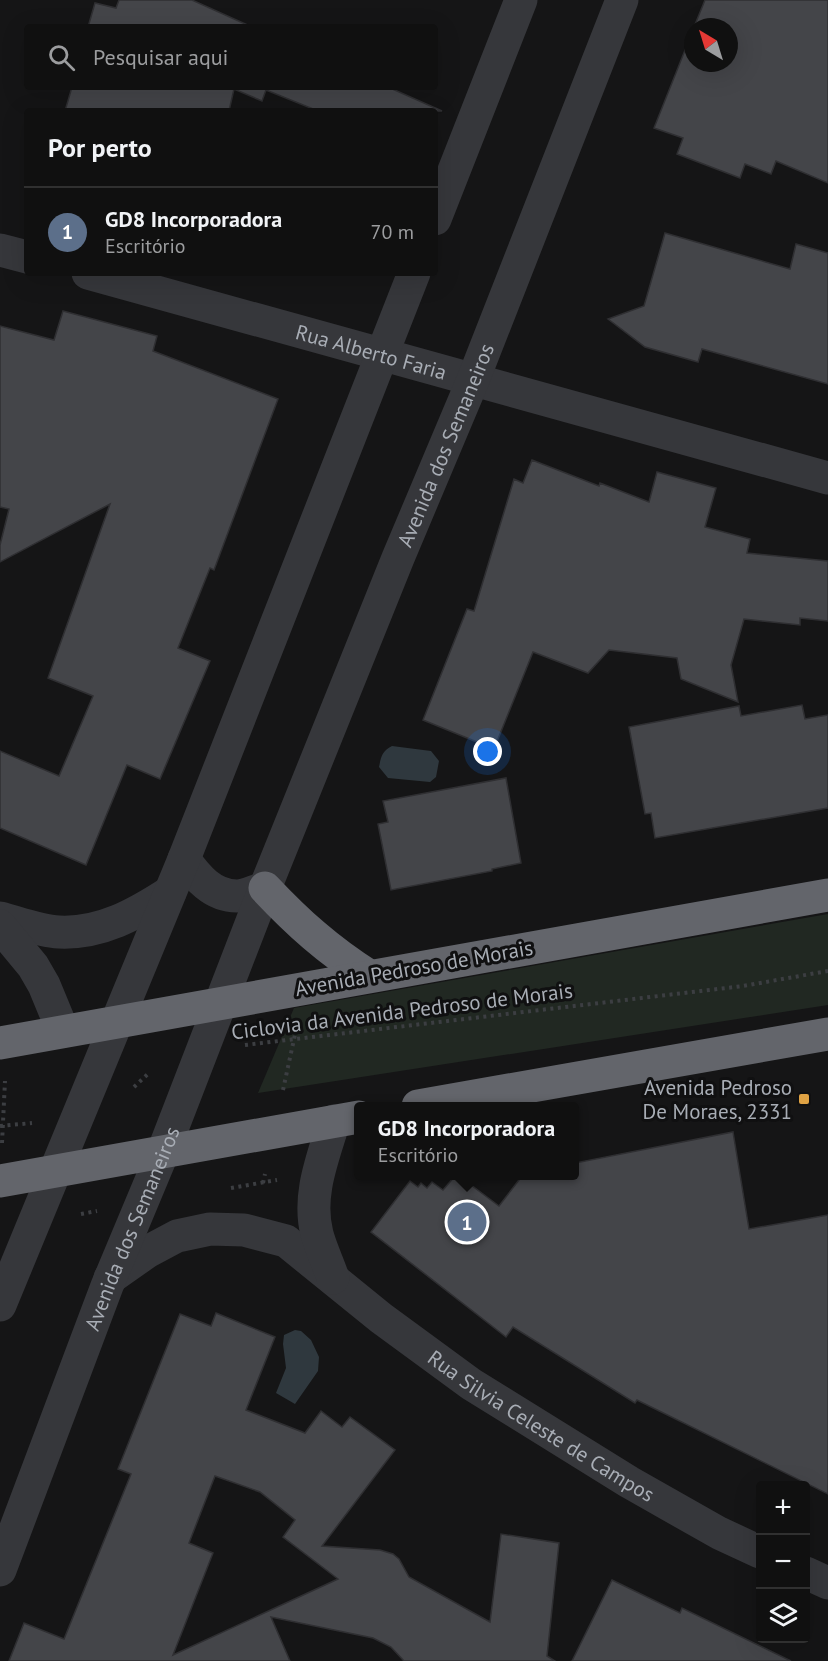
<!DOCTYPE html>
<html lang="pt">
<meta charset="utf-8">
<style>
:root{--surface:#101010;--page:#191919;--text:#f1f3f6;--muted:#9c9d9f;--line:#303030;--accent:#7c3aed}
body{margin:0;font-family:"PT Sans",sans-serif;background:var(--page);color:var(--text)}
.controls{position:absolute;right:18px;bottom:18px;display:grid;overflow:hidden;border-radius:6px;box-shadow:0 6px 24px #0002}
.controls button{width:54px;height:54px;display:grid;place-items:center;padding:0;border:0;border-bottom:2px solid var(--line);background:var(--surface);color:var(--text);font:30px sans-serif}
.compass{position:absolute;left:684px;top:18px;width:54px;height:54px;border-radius:50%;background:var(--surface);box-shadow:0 6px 24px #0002;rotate:322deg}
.you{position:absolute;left:488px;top:752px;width:21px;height:21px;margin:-15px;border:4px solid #fff;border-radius:50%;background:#1a73e8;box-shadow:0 0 0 9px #1a73e833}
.badge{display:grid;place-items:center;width:39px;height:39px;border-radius:50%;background:var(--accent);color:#fff;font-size:20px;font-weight:700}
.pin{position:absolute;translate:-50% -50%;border:3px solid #fff;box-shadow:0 2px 6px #0006}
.popup{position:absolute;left:354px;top:1102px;width:225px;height:78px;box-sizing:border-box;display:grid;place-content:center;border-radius:6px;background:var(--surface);filter:drop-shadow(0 2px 4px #0005);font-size:20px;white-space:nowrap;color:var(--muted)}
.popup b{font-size:22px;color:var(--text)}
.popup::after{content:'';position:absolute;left:50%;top:100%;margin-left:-12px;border:12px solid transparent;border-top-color:var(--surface)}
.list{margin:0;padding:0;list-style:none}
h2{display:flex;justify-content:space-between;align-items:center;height:78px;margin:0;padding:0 24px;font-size:26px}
h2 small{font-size:20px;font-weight:400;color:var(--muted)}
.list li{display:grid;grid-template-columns:39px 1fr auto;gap:18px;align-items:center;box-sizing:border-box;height:90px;padding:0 24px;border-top:2px solid var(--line)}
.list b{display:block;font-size:22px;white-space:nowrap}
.list p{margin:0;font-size:20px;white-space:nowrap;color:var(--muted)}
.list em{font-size:20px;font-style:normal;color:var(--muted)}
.icon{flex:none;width:33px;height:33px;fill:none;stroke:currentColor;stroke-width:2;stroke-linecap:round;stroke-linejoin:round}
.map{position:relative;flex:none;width:828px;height:1661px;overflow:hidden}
.search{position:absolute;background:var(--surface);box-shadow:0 6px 24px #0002;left:24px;top:24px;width:414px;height:66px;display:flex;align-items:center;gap:15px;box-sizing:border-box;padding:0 21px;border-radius:6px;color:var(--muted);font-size:22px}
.panel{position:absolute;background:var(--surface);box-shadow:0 6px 24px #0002;left:24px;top:108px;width:414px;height:168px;border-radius:6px}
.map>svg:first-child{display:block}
.green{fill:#212822}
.water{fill:#2f383e}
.building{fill:#444549;stroke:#2f2f32;stroke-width:1.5;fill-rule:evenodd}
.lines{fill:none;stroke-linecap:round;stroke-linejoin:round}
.path{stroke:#3c3e42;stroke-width:4;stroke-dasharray:3 4.5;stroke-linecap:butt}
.street{stroke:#36373b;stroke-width:33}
.highway{stroke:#63656b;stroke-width:33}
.poi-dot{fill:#dfa244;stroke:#101011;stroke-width:2}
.labels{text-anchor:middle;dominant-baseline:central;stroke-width:6;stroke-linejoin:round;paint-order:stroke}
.street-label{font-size:21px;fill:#a8adb5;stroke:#101011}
.poi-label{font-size:21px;fill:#a8adb5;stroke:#101011;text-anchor:end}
</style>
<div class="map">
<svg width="828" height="1661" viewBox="0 0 828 1661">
<rect width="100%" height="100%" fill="#151516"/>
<!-- green -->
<path class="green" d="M828 914V1005L258 1093 294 1008Z"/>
<!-- water -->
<g class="water">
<path d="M392 746 431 751 439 761 436 777 430 782 388 778 379 767C381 757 382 751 392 746Z"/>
<path d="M295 1330 301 1331 311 1340 319 1357 318 1371 295 1404 276 1393 286 1368 283 1344 284 1335Z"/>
</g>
<!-- building -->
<g class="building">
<path d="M119 0H192L252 27H88L95 3 116 8Z"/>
<path d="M705 0H828V183L776 161 771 174 745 164 740 178 677 154 683 138 654 128 693 30V63H729V27H694Z"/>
<path d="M72 87H388L442 111H318L266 90 262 101 234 89 229 111H65Z"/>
<path d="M665 233 790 269 796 244 828 253V384L702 349 698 362 645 347 608 319 644 306Z"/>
<path d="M63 311 157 336 153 351 278 399 214 570 210 568 178 648 210 661 160 779 127 765 86 865 0 828V751L59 776 93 696 48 678 110 504 0 562V545L9 509 0 507V326L54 340Z"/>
<path d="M532 460 599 486 600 483 649 502 657 472 716 488 705 527 750 539 747 553 828 561V621L800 618V625L744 619 731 665 738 702 681 679 677 658 609 650 588 673 533 652 494 749 423 720 467 609 474 611 514 479 523 483Z"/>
<path d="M802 705 805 719 828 715V808L655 838 651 813 645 814 629 727 739 706 741 716Z"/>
<path d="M506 778 521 863 492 869V871L391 890 378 824 388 822 383 801Z"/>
<path d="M733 1132 749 1229 828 1215V1494L637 1400 635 1403 513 1327 506 1337 371 1232 410 1181 418 1187 421 1183 427 1188 432 1182 443 1190 455 1176H459L499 1206 522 1176H575V1163Z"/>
<path d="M216 1313 275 1337 246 1410 305 1433 321 1411 342 1427 350 1417 395 1450 322 1546 380 1550 393 1554 399 1559 409 1577 490 1622 501 1534 559 1543 547 1656 555 1661H404L391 1647 373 1638 271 1617 290 1661H9L24 1623 64 1639 131 1474 118 1469 180 1314 211 1326ZM215 1476 260 1492 295 1520 283 1537 338 1579 173 1655 213 1553 189 1543Z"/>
<path d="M612 1580 680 1613 682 1608 791 1661H572Z"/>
</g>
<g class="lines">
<!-- path -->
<g class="path">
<path d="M245 1045 743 986 828 971"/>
<path d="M134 1087 150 1072"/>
<path d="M283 1090 296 1030"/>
<path d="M0 1126 32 1123"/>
<path d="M2 1143 5 1081"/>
<path d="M263 1183 265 1174"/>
<path d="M231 1188 277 1180"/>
<path d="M81 1214 97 1211"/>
</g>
<!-- street -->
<g class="street">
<path d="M435 219 521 0"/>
<path d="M0 250 27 257"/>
<path id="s1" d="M88 273 828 478"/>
<path d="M184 859C197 877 212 896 237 896 245 896 256 890 265 888"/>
<path d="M0 918C19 923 39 931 59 932 101 934 136 914 170 892"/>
<path d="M0 926 33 966 44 985 63 1031"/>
<path id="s2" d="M110 1278 147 1252 177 1236 210 1229 244 1230 286 1241 381 1318 471 1384 629 1482 719 1533 760 1552"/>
<path d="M333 1278C328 1263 321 1249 317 1234 307 1195 323 1158 334 1121"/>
<path d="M0 1305 184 859 414 273"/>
<path id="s3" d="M0 1570 107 1286 163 1152 265 888 398 558 473 380 622 0"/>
<path d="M806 1573 828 1583"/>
</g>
<!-- highway -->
<g class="highway">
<path d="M265 888C298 923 328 950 369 976"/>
<path d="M0 1043 828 895"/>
<path d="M418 1106 828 1034"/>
<path d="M0 1181 359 1117"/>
</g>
</g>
<!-- markers -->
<rect class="poi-dot" x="798" y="1093" width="12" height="12" rx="3"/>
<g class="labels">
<!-- street labels -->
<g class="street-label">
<text stroke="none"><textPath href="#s1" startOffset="294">Rua Alberto Faria</textPath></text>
<text stroke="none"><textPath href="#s3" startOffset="1210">Avenida dos Semaneiros</textPath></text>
<text transform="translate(414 968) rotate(-10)">Avenida Pedroso de Morais</text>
<text transform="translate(402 1011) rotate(-7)">Ciclovia da Avenida Pedroso de Morais</text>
<text stroke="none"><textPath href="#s3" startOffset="366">Avenida dos Semaneiros</textPath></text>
<text stroke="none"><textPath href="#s2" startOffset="506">Rua Silvia Celeste de Campos</textPath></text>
</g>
<!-- poi labels -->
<g class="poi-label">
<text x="792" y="1087">Avenida Pedroso<tspan x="792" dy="24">De Moraes, 2331</tspan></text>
</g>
</g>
</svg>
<div class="controls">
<button>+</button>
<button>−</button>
<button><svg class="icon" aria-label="layers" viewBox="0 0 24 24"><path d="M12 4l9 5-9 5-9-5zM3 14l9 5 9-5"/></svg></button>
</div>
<svg class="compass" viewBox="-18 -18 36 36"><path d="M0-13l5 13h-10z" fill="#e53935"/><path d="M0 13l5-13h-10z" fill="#9c9d9f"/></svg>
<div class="you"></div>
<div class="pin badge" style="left:467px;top:1222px;background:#5c6f8a">1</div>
<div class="popup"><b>GD8 Incorporadora</b>Escritório</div>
<div class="search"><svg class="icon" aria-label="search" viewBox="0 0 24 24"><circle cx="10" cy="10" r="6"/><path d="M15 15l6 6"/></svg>Pesquisar aqui</div>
<section class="panel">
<h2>Por perto<small></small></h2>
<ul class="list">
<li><span class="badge" style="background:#5c6f8a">1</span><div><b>GD8 Incorporadora</b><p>Escritório</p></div><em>70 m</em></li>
</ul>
</section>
</div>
